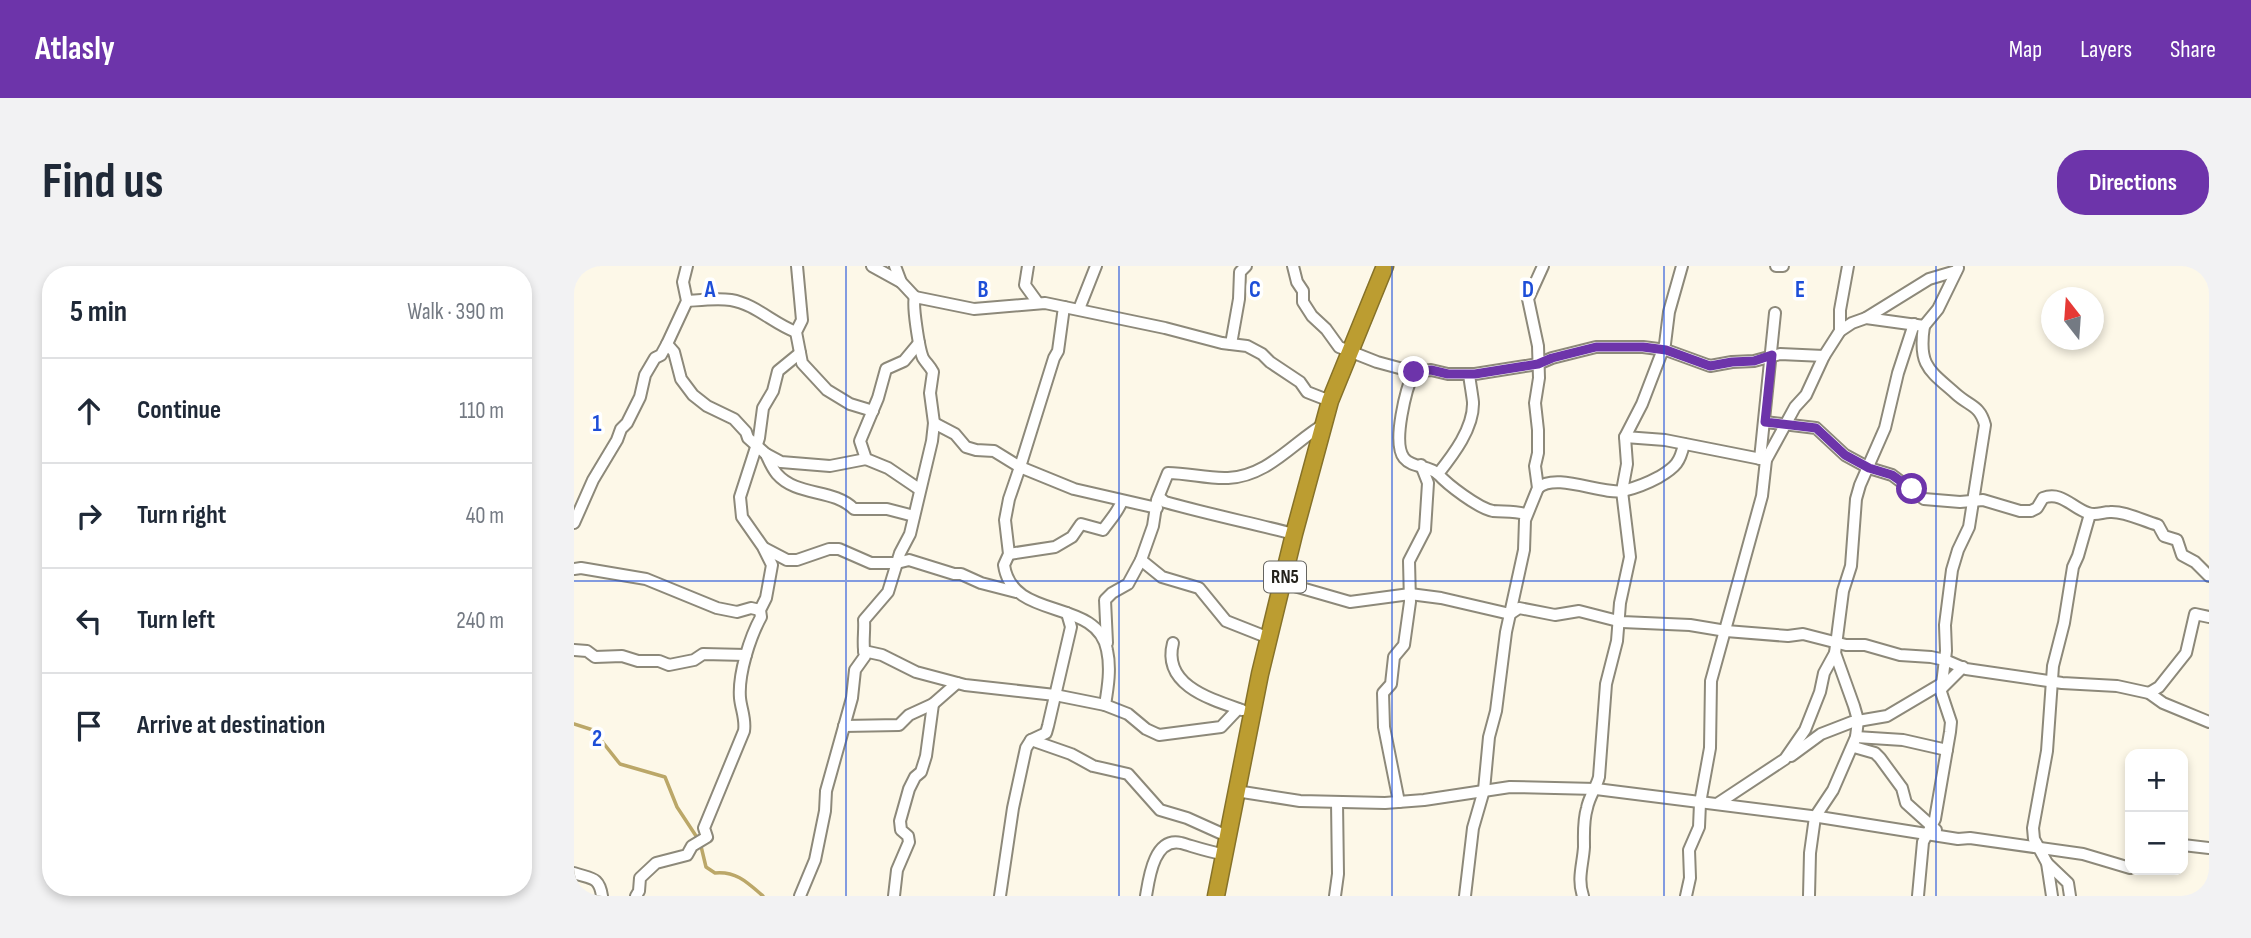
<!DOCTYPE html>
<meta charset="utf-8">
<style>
:root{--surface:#fff;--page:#f2f2f3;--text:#1f2937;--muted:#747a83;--line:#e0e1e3;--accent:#6d34aa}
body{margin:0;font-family:"Sofia Sans Condensed",sans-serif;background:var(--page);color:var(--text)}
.controls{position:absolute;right:21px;bottom:21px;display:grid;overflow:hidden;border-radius:14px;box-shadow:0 4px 10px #0003}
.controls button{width:63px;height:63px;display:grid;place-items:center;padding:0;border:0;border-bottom:2px solid var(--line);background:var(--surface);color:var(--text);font:35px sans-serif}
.compass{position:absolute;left:1467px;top:21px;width:63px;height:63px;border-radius:50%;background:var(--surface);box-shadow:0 4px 10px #0003;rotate:343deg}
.stop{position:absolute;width:21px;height:21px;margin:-16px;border:5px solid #6d34aa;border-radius:50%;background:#fff}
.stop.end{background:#6d34aa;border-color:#fff;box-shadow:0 2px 7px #0008}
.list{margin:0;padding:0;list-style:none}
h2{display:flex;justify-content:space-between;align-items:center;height:91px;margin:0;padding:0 28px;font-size:30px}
h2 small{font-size:23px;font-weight:400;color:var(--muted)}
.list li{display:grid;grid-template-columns:46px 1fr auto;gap:21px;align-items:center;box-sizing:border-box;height:105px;padding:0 28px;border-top:2px solid var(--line)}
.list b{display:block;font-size:26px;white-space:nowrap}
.list em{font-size:23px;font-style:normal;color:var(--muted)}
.icon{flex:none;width:38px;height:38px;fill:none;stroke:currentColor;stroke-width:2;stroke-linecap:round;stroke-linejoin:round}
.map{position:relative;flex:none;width:1635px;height:630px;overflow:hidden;border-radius:28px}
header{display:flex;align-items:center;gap:42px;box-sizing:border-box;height:98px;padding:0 35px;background:var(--accent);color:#fff}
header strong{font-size:33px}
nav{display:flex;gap:38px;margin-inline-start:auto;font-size:24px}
.intro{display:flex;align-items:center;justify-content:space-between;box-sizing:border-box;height:168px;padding:0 42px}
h1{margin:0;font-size:49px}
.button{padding:18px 32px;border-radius:28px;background:var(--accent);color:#fff;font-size:24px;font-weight:700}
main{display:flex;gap:42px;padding:0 42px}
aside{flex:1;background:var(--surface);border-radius:28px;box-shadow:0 4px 10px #0003}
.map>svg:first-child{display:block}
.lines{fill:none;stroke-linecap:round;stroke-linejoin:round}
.stream{stroke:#bba768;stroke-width:3.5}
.minor-casing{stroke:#8d897a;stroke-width:14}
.highway-casing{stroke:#867229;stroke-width:19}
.minor{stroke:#fff;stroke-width:10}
.highway{stroke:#bc9d31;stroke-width:16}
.route{stroke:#6d34aa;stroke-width:9}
.grid{fill:none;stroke:#1d4ed8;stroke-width:2;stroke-opacity:0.55}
.labels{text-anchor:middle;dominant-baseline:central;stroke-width:7;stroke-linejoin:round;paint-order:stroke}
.shield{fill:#fff;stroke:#65645f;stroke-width:2}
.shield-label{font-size:19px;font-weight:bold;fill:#23211b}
.grid-label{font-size:23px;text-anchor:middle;font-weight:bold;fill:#1d4ed8;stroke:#fff;stroke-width:7;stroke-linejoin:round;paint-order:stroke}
</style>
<header>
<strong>Atlasly</strong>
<nav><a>Map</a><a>Layers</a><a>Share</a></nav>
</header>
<div class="intro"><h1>Find us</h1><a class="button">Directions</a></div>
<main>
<aside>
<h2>5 min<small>Walk · 390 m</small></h2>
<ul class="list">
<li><svg class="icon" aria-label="ahead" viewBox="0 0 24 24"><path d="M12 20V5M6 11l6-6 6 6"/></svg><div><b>Continue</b></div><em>110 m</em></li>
<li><svg class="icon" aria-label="right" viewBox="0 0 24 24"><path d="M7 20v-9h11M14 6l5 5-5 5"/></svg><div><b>Turn right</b></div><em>40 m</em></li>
<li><svg class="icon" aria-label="left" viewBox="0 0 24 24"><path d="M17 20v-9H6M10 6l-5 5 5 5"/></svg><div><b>Turn left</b></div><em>240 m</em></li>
<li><svg class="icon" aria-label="arrive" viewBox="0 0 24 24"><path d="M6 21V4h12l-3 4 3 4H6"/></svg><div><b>Arrive at destination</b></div></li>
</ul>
</aside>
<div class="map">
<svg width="1635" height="630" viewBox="0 0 1635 630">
<rect width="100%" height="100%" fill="#fdf8e8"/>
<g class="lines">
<!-- stream -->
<path class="stream" d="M0 458 19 464 46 498 91 511 103 541 126 576 132 601 141 607C162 605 173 616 189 630"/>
<!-- minor casing -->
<g class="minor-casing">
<g id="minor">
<path d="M113 0 109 16 113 35 93 78 100 86 107 113 119 129 133 140 160 153 172 166 174 172 192 188 207 196 256 200 292 193"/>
<path d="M223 0 228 54 222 66 228 97 253 124 276 138 299 145"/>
<path d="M298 0 327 16"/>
<path d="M321 0 327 16 341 31"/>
<path d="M454 0 451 19 464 37"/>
<path d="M719 0 723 16 729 25V36L738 50 752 63 765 81 803 96 840 106C832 122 818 177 830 192 838 202 854 199 864 208"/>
<path d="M1202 0H1209"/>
<path d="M113 35C127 34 143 32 157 34 181 38 200 58 222 66"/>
<path d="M505 43 522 0"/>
<path d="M1292 52 1355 13 1382 5"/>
<path d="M1350 60 1364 43 1384 2"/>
<path d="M1266 65V44L1274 0"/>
<path d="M345 77 330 95 312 103 304 132 286 175 292 193 314 202 345 223"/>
<path d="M657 78 665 33 666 6 672 0"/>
<path d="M840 106 857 104 874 108H901L964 98 978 92 1022 81H1069L1092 84 1136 100 1158 96 1180 95 1206 88 1250 90"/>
<path d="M895 108C896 117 898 127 899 136 900 162 879 189 864 208 874 219 904 242 919 245 931 246 939 245 952 248"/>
<path d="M1191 156 1242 162 1271 189 1295 202 1318 209 1350 233 1386 236 1409 234 1446 245H1457L1463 242 1469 232C1488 225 1498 242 1514 247 1522 250 1528 246 1536 246 1551 245 1569 255 1584 259L1590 270 1603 274 1608 289 1621 296 1635 310"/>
<path d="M360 157 381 168 392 181 402 184 420 185 446 201 480 92 484 85 490 41"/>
<path d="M1051 171 1091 174 1192 194"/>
<path d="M192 188C195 195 198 202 203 208 223 231 259 222 280 243H313L340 250"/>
<path d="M1186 193 1201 47"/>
<path d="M964 222C982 206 1028 229 1049 225 1061 222 1074 217 1085 211 1102 201 1106 196 1110 178"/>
<path d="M586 232 591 236C634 248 677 257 720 268"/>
<path d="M0 257 19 214 43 174 47 163 53 157 66 131 71 109 81 92 87 89 93 78"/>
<path d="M190 282 213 294H223L255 283H265L297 297H323L335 294 380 308H387L407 317 442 326"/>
<path d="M435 288 481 281 498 271 507 258 529 264C536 254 544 246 548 235"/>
<path d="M0 303 7 302 72 313 143 342 163 346 177 342 186 344"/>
<path d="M710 317 776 336 836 328 867 332 936 348 945 342 981 349 1005 345 1048 356 1116 359 1152 365 1214 370 1229 368 1272 379H1291L1326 389 1357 391 1371 394 1392 403 1488 417 1543 420 1575 427 1589 437 1635 456"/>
<path d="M695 372 652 355 625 322 588 311 567 294 579 260 583 234 594 207C614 207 634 213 654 212 695 210 720 175 752 157"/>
<path d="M533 377 531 334 538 327 554 318 567 294"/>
<path d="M599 377C588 419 636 433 668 444"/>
<path d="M0 384 13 385 21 391 48 390 64 395H85L95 399 120 394 129 388 172 389"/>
<path d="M290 385 308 389 342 406 391 419 481 429 531 439 554 448 572 463 585 469 647 461 664 443"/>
<path d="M1367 423 1389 401"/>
<path d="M1575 427 1585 421 1612 387 1621 348 1635 351"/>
<path d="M531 439C534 421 537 402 533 384 523 331 438 356 430 299L435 288 431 254 435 233 446 201 500 223 583 242"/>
<path d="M270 460 325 459 335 449 359 438 383 417"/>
<path d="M1282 471 1329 474 1373 484"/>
<path d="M457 474 497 488 519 500 554 508 586 544 613 552 653 570"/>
<path d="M1280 481 1301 487 1306 492 1328 522 1332 537 1362 564"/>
<path d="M1217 490 1247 468 1278 456 1313 450 1367 418"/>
<path d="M662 525 726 535 811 537 850 534 936 521 1022 523 1245 551 1384 573 1396 572 1509 588 1556 602"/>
<path d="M825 536 810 461 809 427 817 418 820 391 830 379 836 336 835 295 851 264 854 217 847 199"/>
<path d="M1143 538 1211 493 1231 464 1246 426 1250 407 1261 387 1269 325 1277 300 1282 233 1286 219 1311 162 1324 107 1340 58"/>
<path d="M1609 579 1635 582"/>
<path d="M1473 597 1494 617 1496 630"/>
<path d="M0 607C17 613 25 610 28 630"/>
<path d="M62 630 65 625 66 612 82 597 113 589 118 580 133 571 130 562 170 465C172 453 167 443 166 432 164 408 176 371 187 351L186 344 192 332 198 299 189 281 168 251 166 231 185 172 189 142 199 125 204 105 226 87"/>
<path d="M226 630 241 594 251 545 252 525 278 432 281 404 291 390C288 378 291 366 290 354L314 326 326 287 336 268 358 175 360 157 356 127 359 106C356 100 352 97 349 92 345 83 338 38 341 31L400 43 471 37 591 62 648 77 673 80 688 88 696 96 726 116 733 126 756 135"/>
<path d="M320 630 323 604 335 576 334 570 327 564 326 555 335 523 341 511 347 506 352 490 359 438"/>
<path d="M426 630 439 542 452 482 457 474 472 467 474 460 497 361 493 347"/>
<path d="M572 630C575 612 580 571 607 577 621 581 635 586 649 588"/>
<path d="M761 630 764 608 763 536"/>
<path d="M891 630 899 562 910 524 915 471 922 445 932 366 950 284 951 254 964 222 961 200 964 187V164L961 137 965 112 964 80 954 33 969 0"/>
<path d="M1009 630C1003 613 1009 598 1010 581 1010 567 1009 555 1013 542 1015 531 1022 522 1025 511L1032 418 1043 375 1046 337 1056 291 1048 225 1053 198 1051 171 1068 138 1091 78 1095 46 1108 0"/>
<path d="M1112 630 1116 612 1115 584 1125 561 1126 537 1136 482 1137 415 1188 230 1192 194 1221 141 1232 129 1250 90 1266 65 1278 57 1292 52 1350 60C1344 100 1355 104 1382 128 1395 140 1406 139 1411 159L1395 261 1384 284 1378 304 1371 359 1372 385 1367 426 1377 456 1376 466 1361 553 1349 576 1344 630"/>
<path d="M1235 630 1236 587 1241 551 1259 524 1282 471 1284 454 1280 440 1261 387"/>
<path d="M1478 630 1473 597 1460 573 1459 562 1473 485 1479 400 1490 357 1499 301 1504 290 1516 248"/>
</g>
</g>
<!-- highway casing -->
<g class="highway-casing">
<path id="highway" d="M642 630 686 408 720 268 756 135 811 0"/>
</g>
<!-- minor -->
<use href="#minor" class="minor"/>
<!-- highway -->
<use href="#highway" class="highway"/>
</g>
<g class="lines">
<!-- route -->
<path class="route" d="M840 106 857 104 874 108H901L964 98 978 92 1022 81H1069L1092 84 1136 100 1158 96 1180 95 1198 89 1191 156 1242 162 1271 189 1295 202 1318 209 1338 223"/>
</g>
<!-- grid -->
<path class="grid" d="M272 0V630M545 0V630M818 0V630M1090 0V630M1362 0V630M0 315H1635"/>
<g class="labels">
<!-- shield labels -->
<rect class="shield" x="690" y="295.5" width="42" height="31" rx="5"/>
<g class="shield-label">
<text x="711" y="311">RN5</text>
</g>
</g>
<g class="grid-label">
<text x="136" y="31">A</text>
<text x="409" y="31">B</text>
<text x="681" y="31">C</text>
<text x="954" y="31">D</text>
<text x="1226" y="31">E</text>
<text x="23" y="165">1</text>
<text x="23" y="480">2</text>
</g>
</svg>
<div class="controls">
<button>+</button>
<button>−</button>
</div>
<svg class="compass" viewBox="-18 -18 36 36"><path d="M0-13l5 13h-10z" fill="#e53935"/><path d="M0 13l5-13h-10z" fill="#747a83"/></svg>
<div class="stop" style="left:1338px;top:223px"></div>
<div class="stop end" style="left:840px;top:106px"></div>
</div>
</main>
